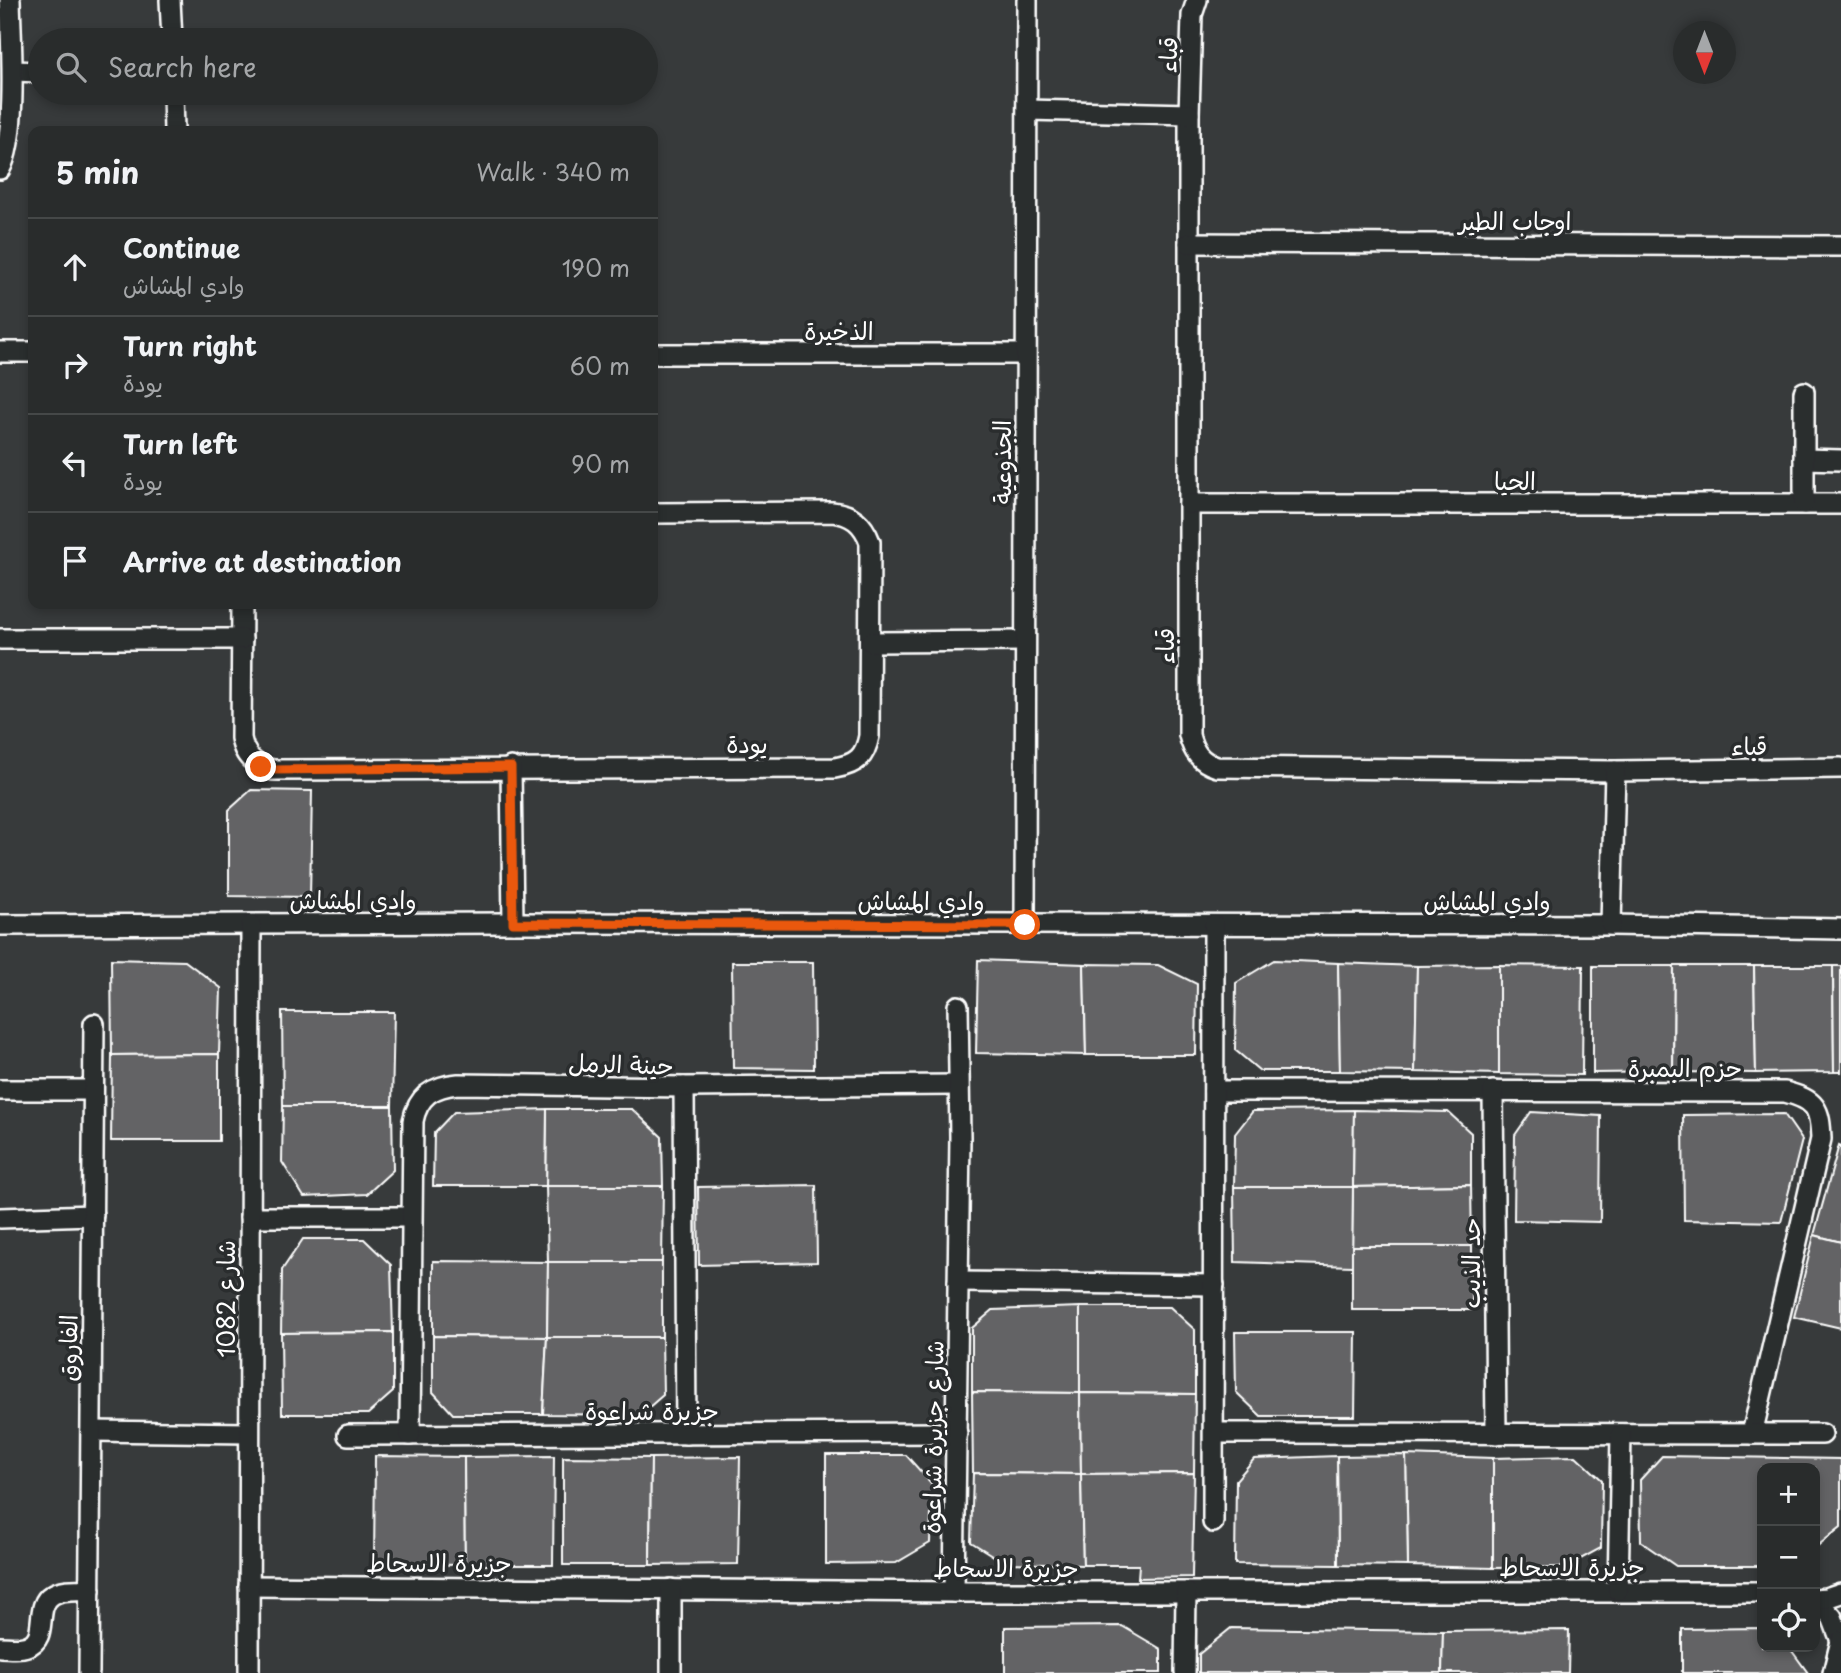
<!DOCTYPE html>
<meta charset="utf-8">
<style>
:root{--surface:#292c2c;--page:#313434;--text:#f1f3f6;--muted:#a5a7a9;--line:#454848}
body{margin:0;font-family:"Playpen Sans","Playpen Sans Arabic",sans-serif;background:var(--page);color:var(--text)}
.controls{position:absolute;right:21px;bottom:21px;display:grid;overflow:hidden;border-radius:14px;box-shadow:0 4px 10px #0003}
.controls button{width:63px;height:63px;display:grid;place-items:center;padding:0;border:0;border-bottom:2px solid var(--line);background:var(--surface);color:var(--text);font:35px sans-serif}
.compass{position:absolute;left:1673px;top:21px;width:63px;height:63px;border-radius:50%;background:var(--surface);box-shadow:0 4px 10px #0003;rotate:180deg}
.stop{position:absolute;width:21px;height:21px;margin:-16px;border:5px solid #ea580c;border-radius:50%;background:#fff}
.stop.end{background:#ea580c;border-color:#fff;box-shadow:0 2px 7px #0008}
.list{margin:0;padding:0;list-style:none}
h2{display:flex;justify-content:space-between;align-items:center;height:91px;margin:0;padding:0 28px;font-size:30px}
h2 small{font-size:23px;font-weight:400;color:var(--muted)}
.list li{display:grid;grid-template-columns:46px 1fr auto;gap:21px;align-items:center;box-sizing:border-box;height:98px;padding:0 28px;border-top:2px solid var(--line)}
.list b{display:block;font-size:26px;white-space:nowrap}
.list p{margin:0;font-size:23px;white-space:nowrap;color:var(--muted)}
.list em{font-size:23px;font-style:normal;color:var(--muted)}
.icon{flex:none;width:38px;height:38px;fill:none;stroke:currentColor;stroke-width:2;stroke-linecap:round;stroke-linejoin:round}
.map{position:relative;flex:none;width:1841px;height:1673px;overflow:hidden}
.search{position:absolute;background:var(--surface);box-shadow:0 4px 10px #0003;left:28px;top:28px;width:630px;height:77px;display:flex;align-items:center;gap:18px;box-sizing:border-box;padding:0 24px;border-radius:38px;color:var(--muted);font-size:26px}
.panel{position:absolute;background:var(--surface);box-shadow:0 4px 10px #0003;left:28px;top:126px;width:630px;height:483px;border-radius:14px}
.map>svg:first-child{display:block}
.building{fill:#636465;stroke:#fff;stroke-width:2}
.lines{fill:none;stroke-linecap:round;stroke-linejoin:round}
.minor-casing{stroke:#fff;stroke-width:24}
.minor{stroke:#2a2d2e;stroke-width:19}
.route{stroke:#ea580c;stroke-width:9}
.labels{text-anchor:middle;dominant-baseline:central;stroke-width:7;stroke-linejoin:round;paint-order:stroke}
.street-label{font-size:24px;fill:#fff;stroke:#2a2d2e}
</style>
<div class="map">
<svg width="1841" height="1673" viewBox="0 0 1841 1673">
<rect width="100%" height="100%" fill="#373a3b"/>
<filter id="ink" filterUnits="userSpaceOnUse"><feTurbulence type="fractalNoise" baseFrequency=".0143" numOctaves="2"/><feDisplacementMap in="SourceGraphic" scale="14" xChannelSelector="R" yChannelSelector="G"/><feConvolveMatrix kernelMatrix="1 2 1 2 8 2 1 2 1" color-interpolation-filters="sRGB"/></filter>
<g filter="url(#ink)">
<!-- building -->
<g class="building">
<path d="M251 790 312 791 310 897 229 896V810Z"/>
<path d="M111 959 185 961 221 988 219 1054 112 1055Z"/>
<path d="M978 960 1084 964 1086 1055 976 1053Z"/>
<path d="M1274 960 1338 963 1340 1071H1260L1235 1050 1236 983Z"/>
<path d="M732 962H813L814 1069 733 1068Z"/>
<path d="M1338 963 1417 966 1415 1072 1340 1071Z"/>
<path d="M1084 964 1158 965 1197 984 1196 1055H1086Z"/>
<path d="M1499 965 1583 966 1582 1075 1499 1074Z"/>
<path d="M1499 965V1074L1415 1072 1417 966Z"/>
<path d="M1593 966H1674L1673 1072 1593 1073Z"/>
<path d="M1674 966H1754L1756 1073 1673 1072Z"/>
<path d="M1754 966H1833L1834 1072 1756 1073Z"/>
<path d="M1833 966H1841V1072H1834Z"/>
<path d="M282 1012H394L392 1106H283Z"/>
<path d="M219 1054V1141H111L112 1055Z"/>
<path d="M283 1106H392L393 1170 367 1194 304 1197 282 1162Z"/>
<path d="M547 1109H632L662 1137 663 1186H546Z"/>
<path d="M547 1109 546 1186H433L434 1133 454 1112Z"/>
<path d="M1354 1110 1353 1187H1234L1235 1134 1253 1111Z"/>
<path d="M1354 1110 1448 1112 1471 1133V1185L1353 1187Z"/>
<path d="M1531 1112 1601 1116 1600 1222 1514 1220 1515 1135Z"/>
<path d="M1784 1114 1802 1140 1781 1222 1684 1220 1683 1115Z"/>
<path d="M1839 1145 1841 1146V1242L1814 1235Z"/>
<path d="M816 1185 817 1262 699 1265 698 1187Z"/>
<path d="M1471 1185 1472 1246H1352L1353 1187Z"/>
<path d="M546 1186H663L662 1262H548Z"/>
<path d="M1234 1187H1353L1352 1266 1235 1262Z"/>
<path d="M1814 1235 1841 1242V1328L1794 1317Z"/>
<path d="M303 1239H364L391 1265 393 1332 281 1333 282 1270Z"/>
<rect x="1352" y="1246" width="120" height="64"/>
<path d="M433 1261 548 1262 547 1337 433 1336Z"/>
<path d="M548 1262H662V1337H547Z"/>
<path d="M1080 1307H1170L1195 1330V1394L1080 1393Z"/>
<path d="M1080 1307V1393L972 1392V1328L993 1310Z"/>
<path d="M393 1332V1392L368 1414H282L281 1333Z"/>
<path d="M1235 1332H1356L1355 1416H1261L1236 1392Z"/>
<path d="M433 1336 547 1337 543 1414H453L433 1392Z"/>
<path d="M547 1337H662L663 1395 640 1415 543 1414Z"/>
<path d="M972 1392 1080 1393 1081 1474 973 1473Z"/>
<path d="M1080 1393 1195 1394 1194 1473 1081 1474Z"/>
<path d="M826 1455H906L932 1484 930 1543 896 1563 826 1564Z"/>
<path d="M1406 1455 1493 1458V1568L1408 1566Z"/>
<path d="M1406 1455 1408 1566 1338 1565 1337 1456Z"/>
<path d="M375 1456 464 1457 465 1565 374 1564Z"/>
<path d="M554 1456 553 1565H465L464 1457Z"/>
<path d="M1337 1456 1338 1565 1235 1564 1236 1480 1254 1459Z"/>
<path d="M1576 1456 1602 1480 1601 1548 1566 1567 1493 1568V1458Z"/>
<path d="M1662 1456 1841 1459V1527L1815 1548V1468H1762V1566H1676L1641 1542 1640 1480Z"/>
<path d="M563 1457 651 1458 650 1565H563Z"/>
<path d="M740 1457 738 1564 650 1565 651 1458Z"/>
<path d="M973 1473 1081 1474 1083 1565 1005 1563 971 1542Z"/>
<path d="M1194 1473 1192 1577 1138 1578 1139 1565H1083L1081 1474Z"/>
<path d="M1122 1626 1161 1649V1673H1005V1627Z"/>
<path d="M1231 1628 1443 1631 1442 1673H1199V1654Z"/>
<path d="M1762 1628V1647H1789L1808 1673H1682V1629Z"/>
<path d="M1569 1630 1568 1673H1442L1443 1631Z"/>
</g>
<g class="lines">
<!-- minor casing -->
<g class="minor-casing">
<g id="minor">
<path d="M170 0 172 40"/>
<path d="M1197 0 1192 15 1189 114V735C1193 751 1200 762 1217 767L1615 771 1841 768"/>
<path d="M13 71 40 72"/>
<path d="M173 93 174 131"/>
<path d="M1028 110 1189 114"/>
<path d="M0 169C18 136 11 39 10 0"/>
<path d="M1189 243 1841 246"/>
<path d="M0 352H33"/>
<path d="M653 354H1025"/>
<path d="M1804 459 1841 460"/>
<path d="M1189 504H1841"/>
<path d="M1804 504V392"/>
<path d="M242 604 241 738C244 756 255 766 273 770L835 768C857 764 865 757 869 736L870 542C863 523 852 514 832 512L653 513"/>
<path d="M0 639H242"/>
<path d="M871 642 1025 641"/>
<path d="M511 767 513 923"/>
<path d="M0 925 513 923 1611 925 1841 929"/>
<path d="M1025 925 1027 0"/>
<path d="M1611 925 1615 771"/>
<path d="M684 1087 686 1434"/>
<path d="M0 1090H93"/>
<path d="M1214 1091 1785 1092C1816 1100 1820 1108 1821 1139L1752 1434"/>
<path d="M1493 1091 1496 1434"/>
<path d="M250 1217H411"/>
<path d="M0 1218 93 1215"/>
<path d="M958 1282 1214 1285"/>
<path d="M91 1431 249 1433"/>
<path d="M1214 1433 1822 1434"/>
<path d="M348 1435 957 1433"/>
<path d="M410 1435 413 1121C418 1096 433 1086 458 1084L684 1087 958 1085"/>
<path d="M1213 1522 1214 925"/>
<path d="M249 1586 954 1592H1762"/>
<path d="M1618 1590 1621 1434"/>
<path d="M954 1592 960 1137 958 1006"/>
<path d="M1815 1599 1832 1617 1841 1641"/>
<path d="M1815 1599 1826 1598 1841 1593"/>
<path d="M0 1647C8 1647 20 1649 27 1646 50 1639 33 1606 52 1595 62 1588 78 1590 90 1590"/>
<path d="M89 1673 94 1024"/>
<path d="M249 1673 251 925"/>
<path d="M671 1673V1589"/>
<path d="M1185 1673 1186 1592"/>
<path d="M1833 1673 1841 1641"/>
</g>
</g>
<!-- minor -->
<use href="#minor" class="minor"/>
</g>
</g>
<g class="lines" filter="url(#ink)">
<!-- route -->
<path class="route" d="M261 767 272 770 511 767 513 923 1025 925"/>
</g>
<g class="labels">
<!-- street labels -->
<g class="street-label">
<text transform="translate(1167 55) rotate(-88)">قباء</text>
<text x="1515" y="220">اوجاب الطير</text>
<text x="839" y="330">الذخيرة</text>
<text transform="translate(1001 462) rotate(-90)">الجذوعية</text>
<text x="1515" y="480">الحيا</text>
<text transform="translate(1164 646) rotate(-90)">قباء</text>
<text x="747" y="743">يودة</text>
<text transform="translate(1749 745) rotate(-1)">قباء</text>
<text x="353" y="899">وادي المشاش</text>
<text x="921" y="900">وادي المشاش</text>
<text x="1487" y="900">وادي المشاش</text>
<text transform="translate(621 1063) rotate(2)">حينة الرمل</text>
<text x="1685" y="1067">حزم البمبرة</text>
<text transform="translate(1470 1263) rotate(-90)">حد الذيب</text>
<text transform="translate(225 1299) rotate(-90)">شارع 1082</text>
<text transform="translate(67 1348) rotate(-89)">الفاروق</text>
<text x="652" y="1410">جزيرة شراعوة</text>
<text transform="translate(932 1437) rotate(-89)">شارع جزيرة شراعوة</text>
<text x="439" y="1562">جزيرة الاسحاط</text>
<text x="1572" y="1566">جزيرة الاسحاط</text>
<text x="1006" y="1567">جزيرة الاسحاط</text>
</g>
</g>
</svg>
<div class="controls">
<button>+</button>
<button>−</button>
<button><svg class="icon" aria-label="locate" viewBox="0 0 24 24"><circle cx="12" cy="12" r="6"/><path d="M12 2v4M12 18v4M2 12h4M18 12h4"/></svg></button>
</div>
<svg class="compass" viewBox="-18 -18 36 36"><path d="M0-13l5 13h-10z" fill="#e53935"/><path d="M0 13l5-13h-10z" fill="#a5a7a9"/></svg>
<div class="stop" style="left:1025px;top:925px"></div>
<div class="stop end" style="left:261px;top:767px"></div>
<div class="search"><svg class="icon" aria-label="search" viewBox="0 0 24 24"><circle cx="10" cy="10" r="6"/><path d="M15 15l6 6"/></svg>Search here</div>
<section class="panel">
<h2>5 min<small>Walk · 340 m</small></h2>
<ul class="list">
<li><svg class="icon" aria-label="ahead" viewBox="0 0 24 24"><path d="M12 20V5M6 11l6-6 6 6"/></svg><div><b>Continue</b><p>وادي المشاش</p></div><em>190 m</em></li>
<li><svg class="icon" aria-label="right" viewBox="0 0 24 24"><path d="M7 20v-9h11M14 6l5 5-5 5"/></svg><div><b>Turn right</b><p>يودة</p></div><em>60 m</em></li>
<li><svg class="icon" aria-label="left" viewBox="0 0 24 24"><path d="M17 20v-9H6M10 6l-5 5 5 5"/></svg><div><b>Turn left</b><p>يودة</p></div><em>90 m</em></li>
<li><svg class="icon" aria-label="arrive" viewBox="0 0 24 24"><path d="M6 21V4h12l-3 4 3 4H6"/></svg><div><b>Arrive at destination</b></div></li>
</ul>
</section>
</div>
